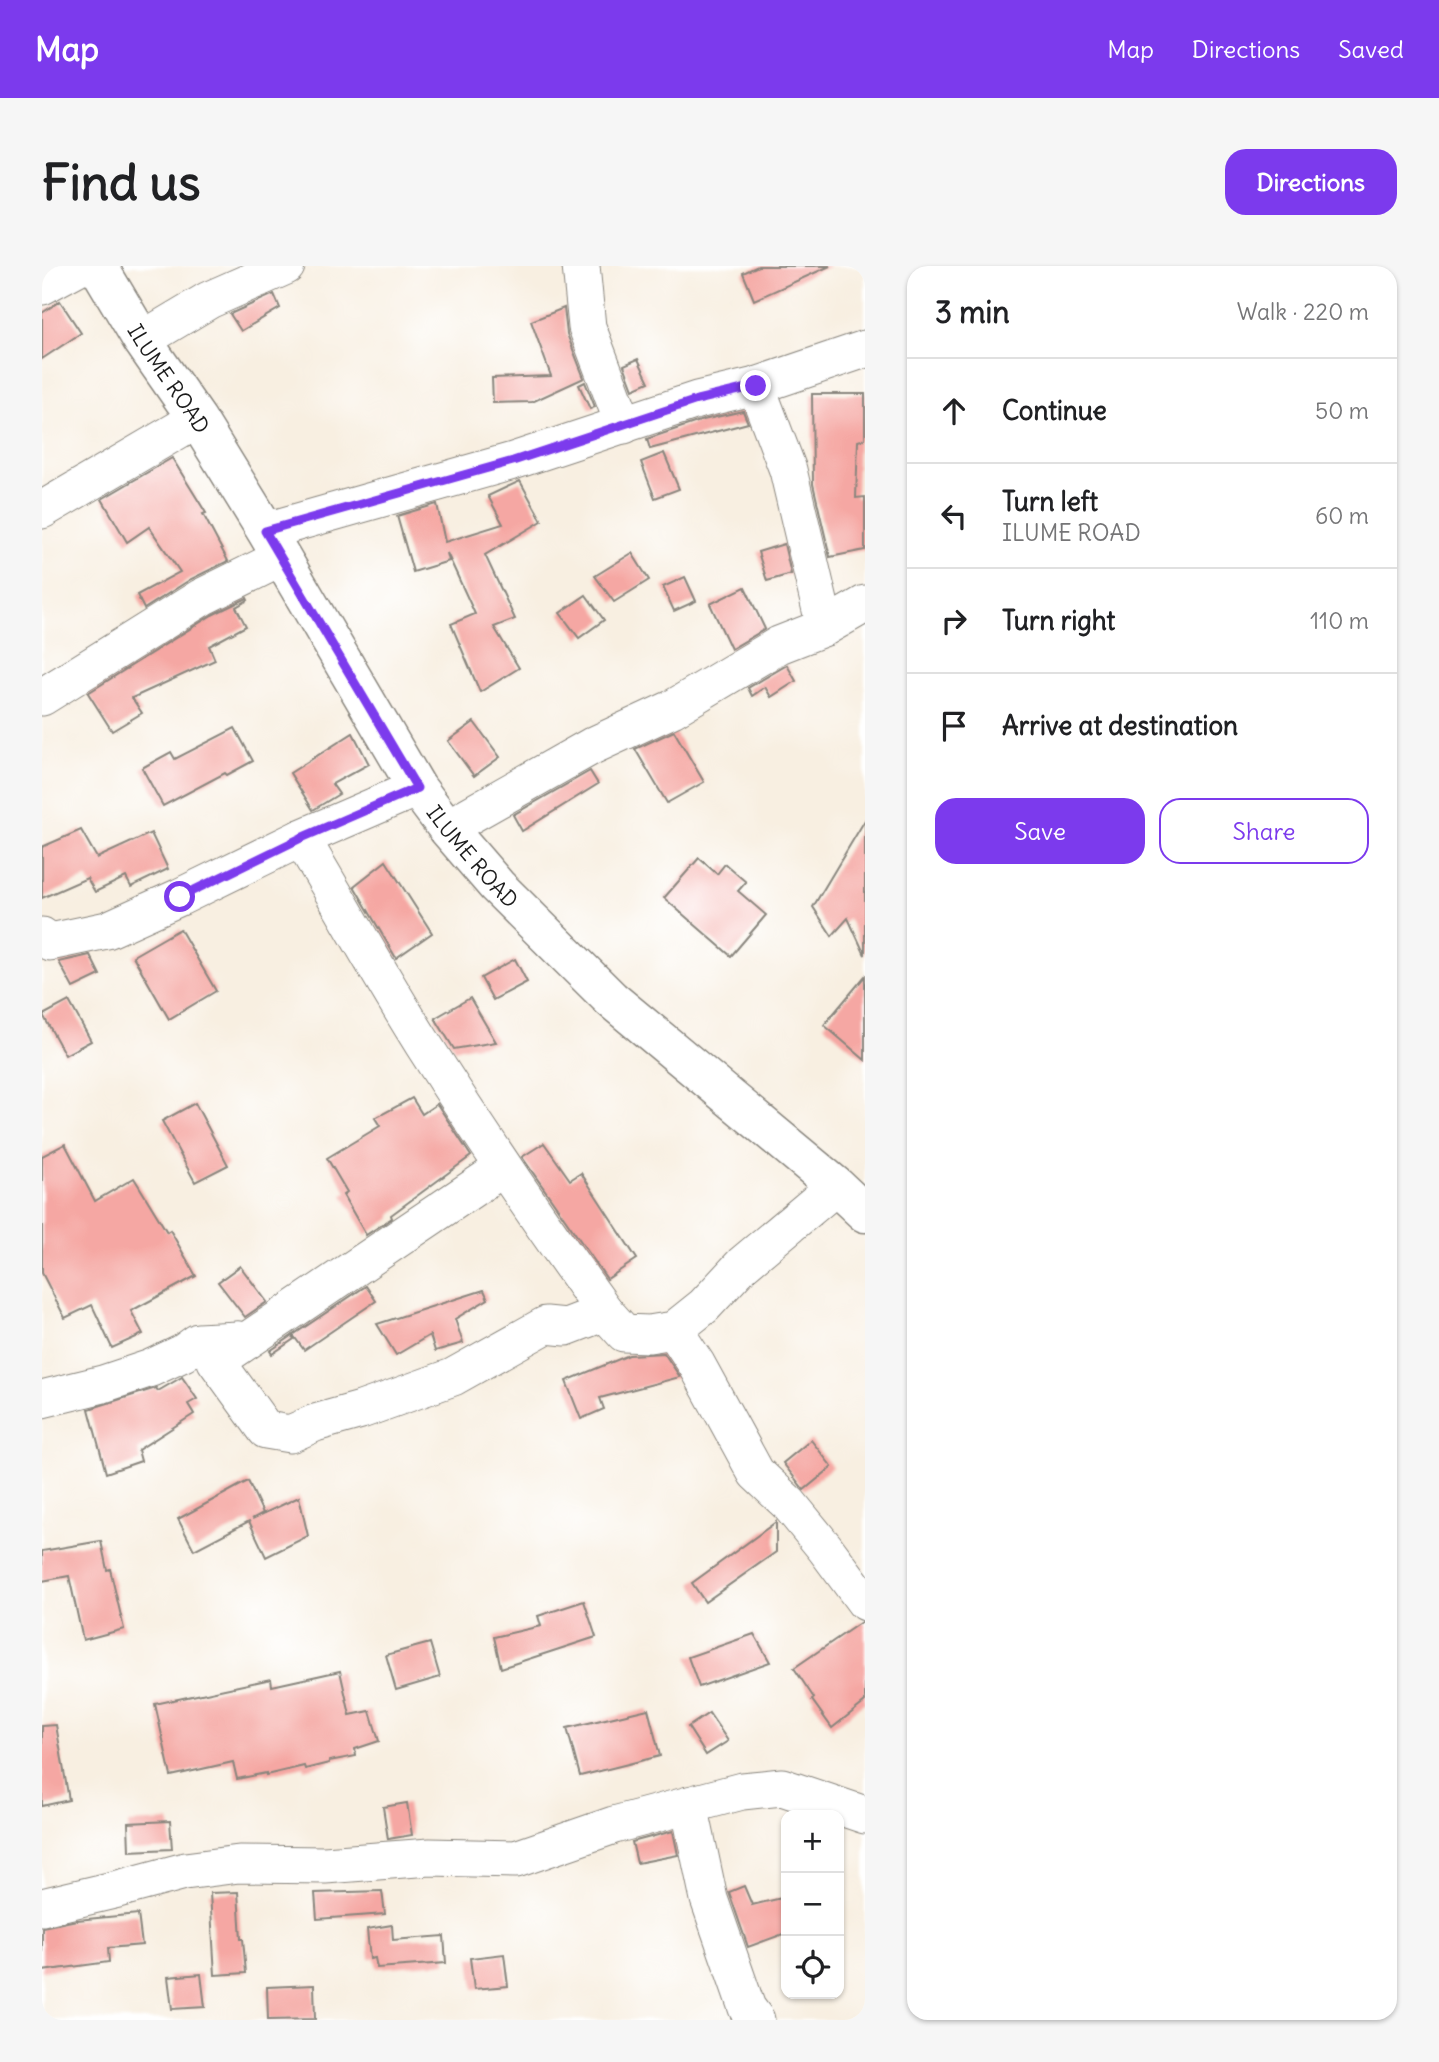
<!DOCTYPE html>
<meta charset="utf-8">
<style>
:root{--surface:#fff;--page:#f6f6f6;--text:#202124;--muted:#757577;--line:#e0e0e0;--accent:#7c3aed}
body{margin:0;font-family:Delius,sans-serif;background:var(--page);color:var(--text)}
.controls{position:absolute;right:21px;bottom:21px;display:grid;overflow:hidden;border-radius:14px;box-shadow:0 2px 5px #0004}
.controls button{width:63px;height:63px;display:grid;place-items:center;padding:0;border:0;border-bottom:2px solid var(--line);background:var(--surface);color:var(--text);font:35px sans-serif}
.stop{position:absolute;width:21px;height:21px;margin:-16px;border:5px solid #7c3aed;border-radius:50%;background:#fff}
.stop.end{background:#7c3aed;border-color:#fff;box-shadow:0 2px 7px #0008}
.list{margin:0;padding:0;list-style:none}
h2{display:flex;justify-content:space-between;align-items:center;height:91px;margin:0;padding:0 28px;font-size:30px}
h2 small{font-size:23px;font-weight:400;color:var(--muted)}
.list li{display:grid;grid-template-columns:46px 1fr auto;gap:21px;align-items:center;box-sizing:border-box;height:105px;padding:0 28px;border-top:2px solid var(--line)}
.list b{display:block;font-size:26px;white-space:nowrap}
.list p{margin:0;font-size:23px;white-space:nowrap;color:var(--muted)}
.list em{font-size:23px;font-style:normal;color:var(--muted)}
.actions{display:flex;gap:14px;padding:21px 28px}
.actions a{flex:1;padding:16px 0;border:2px solid var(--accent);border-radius:21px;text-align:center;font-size:24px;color:var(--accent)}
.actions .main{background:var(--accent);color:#fff}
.icon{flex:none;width:38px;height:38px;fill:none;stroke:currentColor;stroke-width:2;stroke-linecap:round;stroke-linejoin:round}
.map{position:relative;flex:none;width:823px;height:1754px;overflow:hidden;border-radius:21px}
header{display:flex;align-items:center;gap:42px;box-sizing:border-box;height:98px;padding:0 35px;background:var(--accent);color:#fff}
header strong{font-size:33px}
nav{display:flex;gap:38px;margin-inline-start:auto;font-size:24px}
.intro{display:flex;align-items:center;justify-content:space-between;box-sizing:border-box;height:168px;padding:0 42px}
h1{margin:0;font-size:49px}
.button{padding:18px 32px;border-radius:21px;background:var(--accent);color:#fff;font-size:24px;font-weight:700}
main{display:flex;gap:42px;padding:0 42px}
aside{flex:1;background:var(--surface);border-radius:21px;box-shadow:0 2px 5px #0004}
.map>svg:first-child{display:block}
.building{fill:#f5a7a3}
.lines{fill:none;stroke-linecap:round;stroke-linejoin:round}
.minor-casing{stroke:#8a867e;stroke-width:39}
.tertiary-casing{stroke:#8a867e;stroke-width:41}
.minor{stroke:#fff;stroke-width:37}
.tertiary{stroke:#fff;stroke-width:38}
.route{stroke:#7c3aed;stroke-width:9}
.labels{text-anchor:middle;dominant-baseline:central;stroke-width:5;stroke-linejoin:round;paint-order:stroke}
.street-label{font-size:21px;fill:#1c1c1c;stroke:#fff}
</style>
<header>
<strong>Map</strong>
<nav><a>Map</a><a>Directions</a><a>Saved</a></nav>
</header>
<div class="intro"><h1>Find us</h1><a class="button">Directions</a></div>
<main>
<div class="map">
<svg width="823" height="1754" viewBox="0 0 823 1754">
<rect width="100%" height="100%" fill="#fff"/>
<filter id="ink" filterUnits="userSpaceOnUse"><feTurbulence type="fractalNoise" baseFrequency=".0143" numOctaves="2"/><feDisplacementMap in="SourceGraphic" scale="14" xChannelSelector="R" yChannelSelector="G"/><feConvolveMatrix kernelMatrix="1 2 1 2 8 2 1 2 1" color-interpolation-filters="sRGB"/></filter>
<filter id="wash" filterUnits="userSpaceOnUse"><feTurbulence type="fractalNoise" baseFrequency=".00686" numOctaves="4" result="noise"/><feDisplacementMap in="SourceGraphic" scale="28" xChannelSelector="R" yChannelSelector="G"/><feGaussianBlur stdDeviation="1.57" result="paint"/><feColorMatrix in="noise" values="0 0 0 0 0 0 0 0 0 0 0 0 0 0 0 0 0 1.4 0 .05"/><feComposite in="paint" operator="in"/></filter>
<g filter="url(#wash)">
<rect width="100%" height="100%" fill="#f8efe1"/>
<g id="blocks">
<!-- building -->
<g class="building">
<path d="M716 0H788L712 34 701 7Z"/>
<path d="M232 28 238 42 199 65 188 48Z"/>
<path d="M18 35 39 67 0 93V47Z"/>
<path d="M522 42 525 68 542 112 490 136 451 137 450 112 509 110 489 55Z"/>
<path d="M596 93 607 116 591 123 582 99Z"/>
<path d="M543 116 553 141 548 143 537 119Z"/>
<path d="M770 128H823V173L816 175 814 232 823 231V284L788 291 771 218Z"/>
<path d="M701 145 706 157 608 183 605 173 661 154Z"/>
<path d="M622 187 637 223 613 232 599 196Z"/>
<path d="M130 192 164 247 161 248 186 295 149 313 102 343 95 329 138 306 107 261 85 276 60 233Z"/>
<path d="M478 215 500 255 443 289 473 353 452 361 477 402 438 426 409 358 433 348 405 287 407 295 371 306 355 250 395 238 403 276 461 258 446 230Z"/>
<path d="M742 278 749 308 725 315 716 286Z"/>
<path d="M590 287 607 314 572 336 553 310Z"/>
<path d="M643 311 654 335 632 345 621 321Z"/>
<path d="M703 321 723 363 689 383 668 338Z"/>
<path d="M544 329 562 354 537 372 518 347Z"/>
<path d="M205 332 206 334 194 341 204 360 167 380 173 394 90 432 100 447 70 465 46 427 170 349Z"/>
<path d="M745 399 754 415 729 431 723 421 710 430 706 422Z"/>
<path d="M432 456 458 491 432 510 406 475Z"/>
<path d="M193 462 211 495 185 509 183 507 121 540 100 502 129 486 133 493Z"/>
<path d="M632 465 662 516 625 537 593 483Z"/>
<path d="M311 467 327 498 290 518 297 528 271 544 248 507Z"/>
<path d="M548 505 556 518 480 565 471 549Z"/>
<path d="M823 554V689L806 652 790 670 771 641Z"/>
<path d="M39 564 55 592 109 567 126 603 89 621 84 611 53 626 45 612 0 632V581Z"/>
<path d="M657 592 675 608 683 598 704 616 696 625 724 649 689 690 622 632Z"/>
<path d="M344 595 390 667 354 692 312 620Z"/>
<path d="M138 663 174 725 127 753 91 690Z"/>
<path d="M48 689 58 709 31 722 17 696Z"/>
<path d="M473 693 485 716 451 734 439 712Z"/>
<path d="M823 710V794L782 759Z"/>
<path d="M428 732 454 776 412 783 393 752Z"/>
<path d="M27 735 49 775 23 789 1 749Z"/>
<path d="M370 832 380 848 395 838 429 890 349 949 350 952 324 969 301 929 305 926 285 892 338 860 333 852Z"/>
<path d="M153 837 186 899 153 916 120 855Z"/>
<path d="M502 877 528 914 539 907 595 993 565 1013 480 891Z"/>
<path d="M23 878 53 935 92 912 125 966 128 964 154 1010 89 1045 101 1068 70 1082 50 1039 23 1052 0 1007V890Z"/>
<path d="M198 1000 225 1036 203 1051 176 1016Z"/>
<path d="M324 1020 334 1035 262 1084 251 1069Z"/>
<path d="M442 1024 446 1033 413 1053 421 1077 393 1085 388 1069 354 1089 335 1058Z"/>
<path d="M250 1070 252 1073 230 1088 228 1085Z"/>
<path d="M622 1087 638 1111 558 1132 562 1143 539 1153 524 1115 587 1089Z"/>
<path d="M140 1111 155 1133 146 1138 152 1148 96 1184 99 1195 64 1207 47 1143 114 1122 116 1125Z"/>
<path d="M769 1174 790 1201 762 1224 741 1197Z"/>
<path d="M206 1215 221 1247 210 1253 257 1231 266 1270 224 1291 207 1255 152 1284 136 1253Z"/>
<path d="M734 1256V1286L663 1336 650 1317Z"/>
<path d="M59 1275 65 1304 68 1303 82 1363 41 1374 27 1310 0 1315V1285Z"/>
<path d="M542 1335 554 1371 459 1402 452 1371 499 1360 496 1350Z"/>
<path d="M819 1356 823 1357V1436L790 1462 770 1434 772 1432 752 1402Z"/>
<path d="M712 1368 728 1396 657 1421 646 1391Z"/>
<path d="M388 1377 398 1411 354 1424 344 1389Z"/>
<path d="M298 1405 308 1449 328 1445 337 1475 313 1483 314 1490 287 1495V1497L263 1503 262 1500 224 1509V1507L195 1513 191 1496 129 1510 113 1438 229 1413 230 1420Z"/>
<path d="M606 1443 618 1490 538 1510 525 1462Z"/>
<path d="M667 1447 686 1475 664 1489 646 1461Z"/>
<path d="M14 1459 27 1534 0 1540V1460Z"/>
<path d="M365 1537 370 1569 346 1573 341 1541Z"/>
<path d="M128 1555 130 1583 87 1585 86 1557Z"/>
<path d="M631 1565 636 1589 595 1597 590 1576Z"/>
<path d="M702 1620 710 1639 744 1631V1667L706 1681 687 1626Z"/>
<path d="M340 1625 343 1648 275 1653 273 1627Z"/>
<path d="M196 1626 199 1673H201L204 1707 173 1709 168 1627Z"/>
<path d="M96 1648 100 1679 66 1682 67 1696 0 1705V1661L35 1654Z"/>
<path d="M350 1659 351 1674 402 1670 404 1697 335 1702 333 1692 328 1693 325 1663Z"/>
<path d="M462 1688 466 1720 432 1723 428 1692Z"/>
<path d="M159 1708 163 1741 130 1743 126 1711Z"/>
<path d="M272 1719 273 1753 226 1754 225 1721Z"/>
</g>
</g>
</g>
<g filter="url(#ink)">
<use href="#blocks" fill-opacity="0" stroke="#8a867e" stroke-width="2"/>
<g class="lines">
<!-- minor casing -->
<g class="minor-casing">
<g id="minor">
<path d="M539 0 545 61 582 159"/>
<path d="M0 20 37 0"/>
<path d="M100 74 167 34 244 0"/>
<path d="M714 120 746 204 783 361"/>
<path d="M0 244 155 153"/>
<path d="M224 265 471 195 655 134 714 120 823 83"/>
<path d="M0 431 160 331 239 292"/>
<path d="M405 562 550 480 630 443 737 379 783 361 823 338"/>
<path d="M259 572C300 640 338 710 381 778 439 869 499 958 563 1046"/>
<path d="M0 670 8 676 65 664 138 631 259 572 375 522"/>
<path d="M632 1064 655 1099 714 1207 747 1238 783 1282 823 1336"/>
<path d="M196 1074 174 1095 224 1164 248 1168 273 1157 319 1144 411 1111 504 1059 524 1061 563 1046 582 1067 607 1068 632 1064 662 1040 701 998 794 920"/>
<path d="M178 1093 461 902"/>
<path d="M0 1133 61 1118 109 1102 141 1087 156 1076 196 1074"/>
<path d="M647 1539 667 1633 705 1742 714 1754"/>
<path d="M0 1641 76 1623 143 1605 197 1598 283 1599 388 1591 474 1593 572 1559 700 1525 740 1521 823 1549"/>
</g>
</g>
<!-- tertiary casing -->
<g class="tertiary-casing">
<g id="tertiary">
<path id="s1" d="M56 0 100 74 155 153 224 265 375 522 405 562 455 620 569 733 794 920 823 947"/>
</g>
</g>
<!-- minor -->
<use href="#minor" class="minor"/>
<!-- tertiary -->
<use href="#tertiary" class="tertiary"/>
</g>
</g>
<g class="lines" filter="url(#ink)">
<!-- route -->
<path class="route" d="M138 631 259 572 375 522 223 265 471 195 655 134 714 120"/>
</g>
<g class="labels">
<!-- street labels -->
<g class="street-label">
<text stroke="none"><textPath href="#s1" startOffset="133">ILUME ROAD</textPath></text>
<text stroke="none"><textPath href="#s1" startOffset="700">ILUME ROAD</textPath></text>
</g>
</g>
</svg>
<div class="controls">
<button>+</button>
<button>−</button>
<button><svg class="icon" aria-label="locate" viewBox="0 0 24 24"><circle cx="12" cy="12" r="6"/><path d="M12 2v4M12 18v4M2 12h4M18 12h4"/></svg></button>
</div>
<div class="stop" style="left:138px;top:631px"></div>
<div class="stop end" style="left:714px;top:120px"></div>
</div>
<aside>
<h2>3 min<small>Walk · 220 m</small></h2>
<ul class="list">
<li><svg class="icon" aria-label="ahead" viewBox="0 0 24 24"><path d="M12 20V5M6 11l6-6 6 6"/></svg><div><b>Continue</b></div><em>50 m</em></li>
<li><svg class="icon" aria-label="left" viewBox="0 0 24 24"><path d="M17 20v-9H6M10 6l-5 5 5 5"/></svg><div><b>Turn left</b><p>ILUME ROAD</p></div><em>60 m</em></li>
<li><svg class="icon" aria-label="right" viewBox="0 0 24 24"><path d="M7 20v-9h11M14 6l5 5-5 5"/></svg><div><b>Turn right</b></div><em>110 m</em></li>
<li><svg class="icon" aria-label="arrive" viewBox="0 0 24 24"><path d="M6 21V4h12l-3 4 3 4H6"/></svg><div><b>Arrive at destination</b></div></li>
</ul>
<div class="actions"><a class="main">Save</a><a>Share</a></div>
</aside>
</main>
